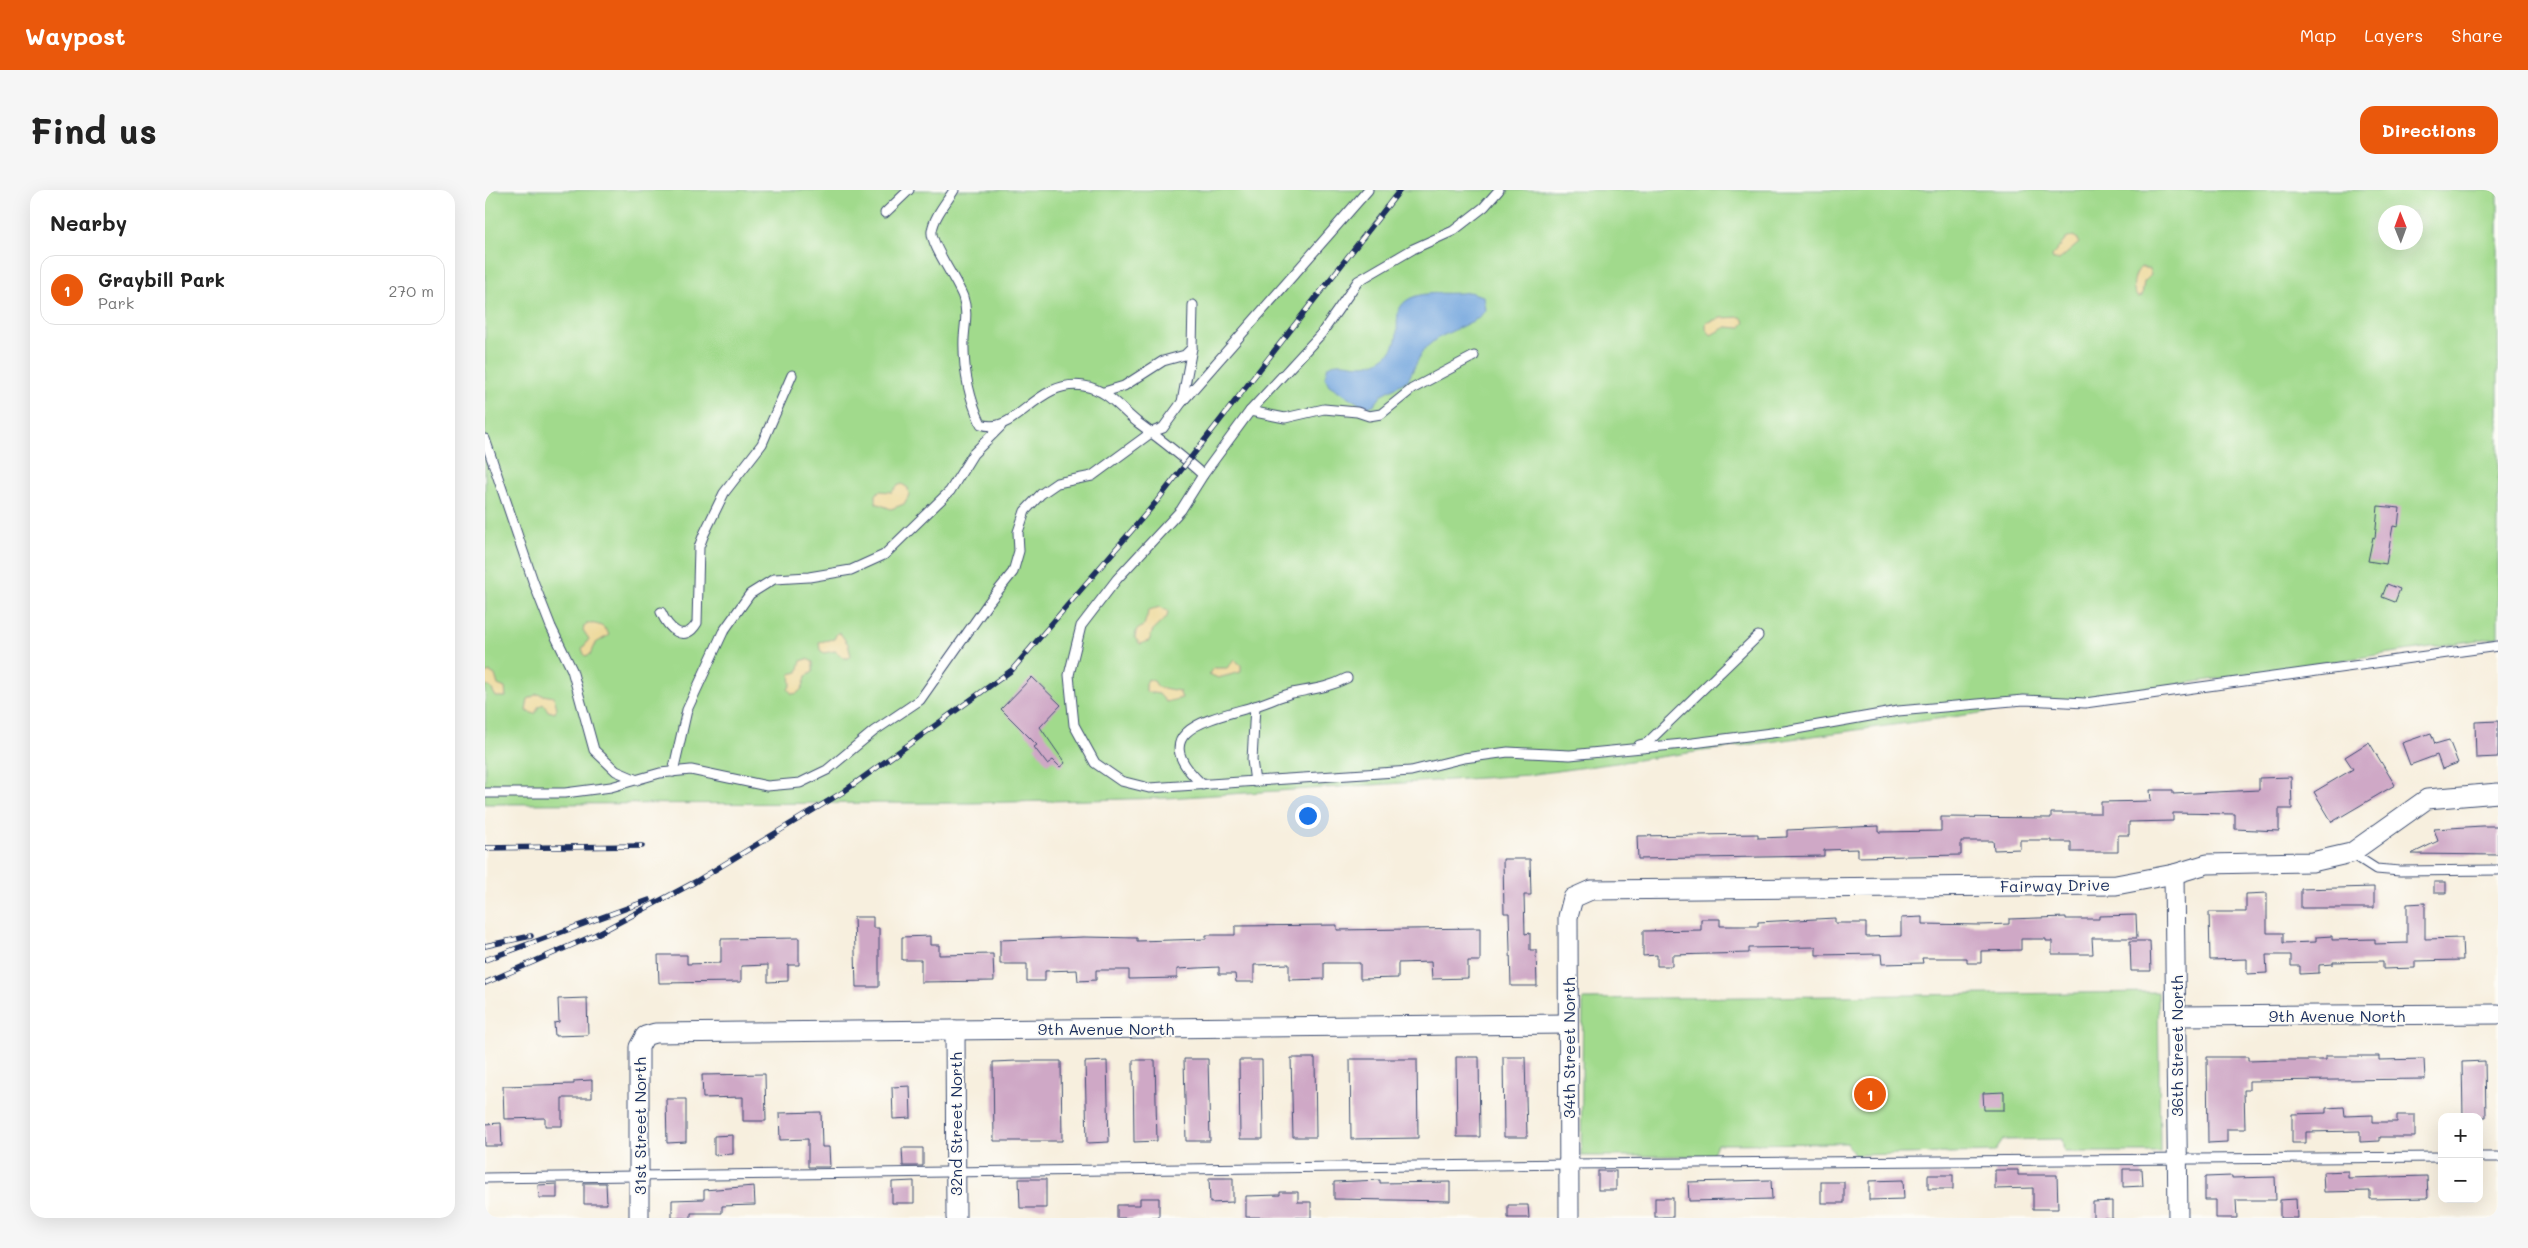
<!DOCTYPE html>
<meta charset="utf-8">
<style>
:root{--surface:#fff;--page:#f6f6f6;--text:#222;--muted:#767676;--line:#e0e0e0;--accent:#ea580c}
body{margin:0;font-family:Mali,sans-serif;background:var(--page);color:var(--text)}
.controls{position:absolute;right:15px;bottom:15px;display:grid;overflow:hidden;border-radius:10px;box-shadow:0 5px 20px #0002}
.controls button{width:45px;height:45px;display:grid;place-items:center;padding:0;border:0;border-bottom:1px solid var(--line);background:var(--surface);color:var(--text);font:25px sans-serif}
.compass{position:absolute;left:1893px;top:15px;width:45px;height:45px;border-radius:50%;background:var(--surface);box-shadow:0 5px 20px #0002;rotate:359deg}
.you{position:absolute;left:822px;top:625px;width:18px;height:18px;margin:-12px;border:4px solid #fff;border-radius:50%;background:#1a73e8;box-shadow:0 0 0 8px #1a73e833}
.badge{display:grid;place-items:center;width:32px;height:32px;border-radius:50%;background:var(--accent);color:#fff;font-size:16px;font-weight:700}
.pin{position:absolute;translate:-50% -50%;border:2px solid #fff;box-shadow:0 1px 5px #0006}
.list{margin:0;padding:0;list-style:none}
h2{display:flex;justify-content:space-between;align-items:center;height:65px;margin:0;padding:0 20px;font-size:21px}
h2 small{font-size:16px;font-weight:400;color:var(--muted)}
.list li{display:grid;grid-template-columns:32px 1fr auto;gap:15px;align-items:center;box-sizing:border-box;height:70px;margin:0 10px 10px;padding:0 10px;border:1px solid var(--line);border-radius:15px}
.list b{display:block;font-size:19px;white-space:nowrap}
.list p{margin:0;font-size:16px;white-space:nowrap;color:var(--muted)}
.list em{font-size:16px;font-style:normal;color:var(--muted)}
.map{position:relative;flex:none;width:2013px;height:1028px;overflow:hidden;border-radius:15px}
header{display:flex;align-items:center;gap:30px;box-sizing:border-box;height:70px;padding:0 25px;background:var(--accent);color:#fff}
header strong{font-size:24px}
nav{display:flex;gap:28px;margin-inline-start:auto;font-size:18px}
.intro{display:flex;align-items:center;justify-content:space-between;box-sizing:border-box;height:120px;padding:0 30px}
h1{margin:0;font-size:35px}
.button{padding:12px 22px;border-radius:15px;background:var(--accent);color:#fff;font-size:18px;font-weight:700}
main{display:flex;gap:30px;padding:0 30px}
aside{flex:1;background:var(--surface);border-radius:15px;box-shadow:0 5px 20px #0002}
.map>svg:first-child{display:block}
.green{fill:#a1da8c;stroke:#5e8475;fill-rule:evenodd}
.sand{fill:#eeda9e;stroke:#84847e}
.water{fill:#71a4dd;stroke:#466a9e}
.building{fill:#cfa8c6}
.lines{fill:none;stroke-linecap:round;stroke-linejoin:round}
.lane-casing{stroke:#3c4c71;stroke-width:11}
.street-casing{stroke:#3c4c71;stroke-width:21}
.lane{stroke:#fff;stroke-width:9}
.street{stroke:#fff;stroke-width:19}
.rail-casing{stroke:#1b2f5e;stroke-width:5.5}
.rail{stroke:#fdfcf7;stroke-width:4;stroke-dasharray:11;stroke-linecap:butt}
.labels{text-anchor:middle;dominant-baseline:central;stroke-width:4;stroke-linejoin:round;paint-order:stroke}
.street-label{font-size:16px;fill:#1b2f5e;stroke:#fdfcf7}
</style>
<header>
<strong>Waypost</strong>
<nav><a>Map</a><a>Layers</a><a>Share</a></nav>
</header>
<div class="intro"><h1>Find us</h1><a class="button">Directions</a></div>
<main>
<aside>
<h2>Nearby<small></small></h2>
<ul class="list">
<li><span class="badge">1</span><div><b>Graybill Park</b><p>Park</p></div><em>270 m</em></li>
</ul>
</aside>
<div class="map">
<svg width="2013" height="1028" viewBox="0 0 2013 1028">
<rect width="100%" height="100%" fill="#fdfcf7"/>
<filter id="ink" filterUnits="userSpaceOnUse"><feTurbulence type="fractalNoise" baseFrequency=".02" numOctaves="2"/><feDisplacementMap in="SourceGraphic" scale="10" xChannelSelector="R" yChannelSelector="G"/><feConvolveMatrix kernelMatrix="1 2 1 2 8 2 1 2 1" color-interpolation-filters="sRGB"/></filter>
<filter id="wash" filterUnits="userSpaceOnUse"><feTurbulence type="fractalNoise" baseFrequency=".0096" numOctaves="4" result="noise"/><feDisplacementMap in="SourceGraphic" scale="20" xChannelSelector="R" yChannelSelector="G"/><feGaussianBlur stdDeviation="1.12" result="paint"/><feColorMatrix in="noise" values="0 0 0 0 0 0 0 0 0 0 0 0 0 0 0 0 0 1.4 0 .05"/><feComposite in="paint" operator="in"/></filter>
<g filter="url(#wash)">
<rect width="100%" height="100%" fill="#f7efde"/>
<!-- green -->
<g class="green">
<path d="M0 0H2013V447L1583 511 1043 585 682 608 486 613 0 614ZM1900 22H1930V52H1900Z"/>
<path d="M1673 802 1675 962H1579L1577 949 1518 950 1510 962 1369 965 1362 953 1232 954 1227 966H1096L1098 809Z"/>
</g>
<!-- sand -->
<g class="sand">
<path d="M1588 46 1593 49 1594 53 1574 70H1568L1567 66 1581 49Z"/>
<path d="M1656 77 1664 79 1666 85 1659 92 1657 106 1653 107C1645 100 1649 83 1656 77Z"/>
<path d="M1256 127 1260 132 1255 138 1241 137 1226 145 1221 139V133L1235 128Z"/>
<path d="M417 294 423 298 424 305 419 314 406 319 391 313V305L394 301 407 302 412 296Z"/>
<path d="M675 417 683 421 682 427 668 440 664 451 655 454 650 448 651 441 659 435 664 420Z"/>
<path d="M103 433C112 434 120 435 124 445L111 453 106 464 100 466 97 459 104 449 98 440 99 436Z"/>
<path d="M352 443H355L363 454 366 466 364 468H359L350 461 339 463 335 460 334 452 349 449Z"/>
<path d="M322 469 328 472V482L321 486C319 494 317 504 307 504L303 499 306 495 305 484 313 482 316 471Z"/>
<path d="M750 470 756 475V482L733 488 724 484 728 478H742Z"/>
<path d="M5 482 10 485 13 495 20 498 21 507H11L6 498 0 495V484Z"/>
<path d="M663 489 669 491 673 497 694 501 697 508 681 512 674 504 661 502V494Z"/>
<path d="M52 504 69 507 72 518 70 523 63 521 59 514 54 516 50 524 41 521 43 509Z"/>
</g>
<!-- water -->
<path class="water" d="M984 102 998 106 1000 120 994 128 951 149 938 160 923 190 898 204 890 214 881 218 844 195 840 187 843 176C860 166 877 185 901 166 925 147 897 117 931 106 948 101 966 105 984 102Z"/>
<g id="blocks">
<!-- building -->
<g class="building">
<path d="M1893 316 1915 318 1913 337 1908 336 1901 374 1883 371 1888 347 1890 348Z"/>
<path d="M1902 394 1915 399 1910 412 1897 407Z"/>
<path d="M547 487 576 515 555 537 580 573 575 577 568 570 562 574 549 557 552 555 516 519Z"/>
<path d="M2013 531V567L1991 568 1990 532Z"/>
<path d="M1946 543 1950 554 1964 550 1973 573 1957 579 1952 565 1925 575 1917 553Z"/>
<path d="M1884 552 1910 595 1847 632 1829 602 1868 579 1860 567Z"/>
<path d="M1806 587 1807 619H1794V641L1750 639V624L1688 623V631L1644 632V645H1633V662H1586V652H1566V650H1535V659L1509 660 1508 651H1476V665L1373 667V659L1339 660V666L1153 669 1152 646 1273 644V648L1302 647V640L1394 636V642L1456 641V627L1566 628V623H1616V612L1666 611 1665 600H1688V604L1774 600V588Z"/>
<path d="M1997 636H2013V665L1926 664 1953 651 1949 639Z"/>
<path d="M1018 669H1045L1046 705H1039L1040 744 1045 743V760H1051L1052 796H1026L1024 723H1019Z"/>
<rect x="1949" y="692" width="12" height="11"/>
<path d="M1889 697V718H1816V699Z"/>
<path d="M1782 703V743H1798V753L1831 752V747L1847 746V750L1890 749V754L1922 753V714L1940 713V749L1977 748 1978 770 1930 771V778L1898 779V771L1848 772V774L1834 775V783L1815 784V776H1806V765H1781L1782 783 1762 784V769L1725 770 1724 722H1761V704Z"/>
<path d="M1651 725 1652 748H1607L1608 764H1567V751H1561V749H1536V760L1496 761V773H1482V768H1437L1438 773 1397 774 1396 764 1331 765V757L1264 758V763L1187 765V776H1172V765L1158 766V741L1216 740V729H1235V736H1273V732L1350 728V733H1381V747L1416 746V728L1437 727V734L1496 735 1524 734V729L1581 727V729H1614V726Z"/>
<path d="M369 727H388V738H394V797H371Z"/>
<path d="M852 735V740L995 738V771H983V788L947 789 946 772 913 773V788L875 789V773H839V789L804 790V774L769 775V792H751L750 784H734V777L692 779V788L644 789V780H611V790L593 791 592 780 560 781V791H542V774H515V750L599 747 652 748V751L721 749V745H750V736Z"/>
<path d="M445 746V755H454V765L508 764 509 791 436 792V770H417V747Z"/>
<path d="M314 748V775H303V791L283 792V775L256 776V792L174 793 173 765H202V774L236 773V749Z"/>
<path d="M1645 751H1665L1666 781H1646Z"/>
<path d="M102 808 103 845 70 846 69 833 74 832 73 809Z"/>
<path d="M1841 866H1894V870L1939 869 1940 889 1764 891V900H1759L1760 939H1742V952L1723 953 1722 867H1763V871L1796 870H1841Z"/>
<path d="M971 867H994L995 947H972Z"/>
<path d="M1018 867H1040L1042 947H1019Z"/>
<path d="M806 868H830L831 947H808Z"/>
<path d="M699 869H723L725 951H701Z"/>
<path d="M865 869H932L933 948 866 949Z"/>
<path d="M648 870H670L672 951 649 952Z"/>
<path d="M754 870H777L778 949H755Z"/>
<path d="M531 871H576L577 951H509L508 872Z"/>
<path d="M622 871 624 952 602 953 600 872Z"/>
<path d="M2000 871 2001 927H1978L1977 872Z"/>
<path d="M280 884 281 931H258V907L218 908 217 885Z"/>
<path d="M107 890V908H77V936H60V928L19 929 18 896 89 894V891Z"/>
<path d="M425 896 426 928 408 929 407 897Z"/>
<path d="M1519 902V920H1499L1498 903Z"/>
<path d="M181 909H201V952L182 953Z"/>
<path d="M1859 917 1860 926 1888 925V932H1912V925H1930V947H1895V951L1875 952V941L1821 942V953H1807V924L1841 923V918Z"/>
<path d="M336 922 337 957H344L345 977H323V949L295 950 294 923Z"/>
<path d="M16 933 17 956H0V934Z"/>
<path d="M248 945V964L229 965V946Z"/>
<path d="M417 958H438V976H418Z"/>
<path d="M1638 979H1657L1658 996 1638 997Z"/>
<path d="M1510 980H1533V985H1572L1573 1019H1548V998L1510 999Z"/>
<rect x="1113" y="981" width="18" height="19"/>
<path d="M1863 981V988L1942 986 1943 1008 1885 1009V1001L1839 1002 1838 982Z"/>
<rect x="1443" y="985" width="25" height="14"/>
<path d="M1747 986V988L1790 987 1791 1010H1751L1752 1028H1731V1010H1720V987Z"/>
<path d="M724 988H748V1012L725 1013Z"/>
<path d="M534 989H561V1018H535Z"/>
<path d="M895 990V993L965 992V1011L849 1009V992Z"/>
<path d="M1286 990 1287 1009 1204 1011 1203 992Z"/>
<path d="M1418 990 1419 1009 1384 1010V991Z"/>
<path d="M429 991V1013H407V992Z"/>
<rect x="1336" y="992" width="23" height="21"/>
<path d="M99 993H121L122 1014H99Z"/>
<path d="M72 994V1008H54L53 995Z"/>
<path d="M269 996 270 1015 237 1016V1023H206V1028H187V1010L219 1009V1000Z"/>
<path d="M795 1002H813V1012H826V1028L761 1027V1006L795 1005Z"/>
<path d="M655 1008H674V1028H632V1015H655Z"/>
<rect x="1170" y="1008" width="18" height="19"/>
<path d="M1811 1009 1812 1028H1795V1010Z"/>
<path d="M1627 1011V1028H1608V1012Z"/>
<path d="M1023 1015H1043L1044 1028H1023Z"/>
</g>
</g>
</g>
<g filter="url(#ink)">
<use href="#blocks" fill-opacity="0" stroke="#3c4c71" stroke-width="1"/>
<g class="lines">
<!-- lane casing -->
<g class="lane-casing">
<g id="lane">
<path d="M469 0C462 12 449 26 447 41 445 54 472 90 478 107 483 122 480 133 479 148 478 179 483 206 496 234 531 247 551 188 599 196 623 200 634 218 652 232 675 249 697 266 718 285"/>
<path d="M400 23 424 0"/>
<path d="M989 166 927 199 896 224 884 226 872 222 839 219 800 228 765 221 718 285 696 320 632 389 596 436 584 485 589 535 610 573 636 591 664 598 926 581 979 568 1023 562 1085 565 1208 553 1294 542 1413 521 1539 510 1600 513 2013 456"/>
<path d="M619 202 639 196 678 171 700 165 707 158 708 115"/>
<path d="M697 212 883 0"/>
<path d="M765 221 836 144 873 91 928 59 968 41 999 17 1014 0"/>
<path d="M0 249 48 391 66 437 87 480 109 560 131 581 152 590"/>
<path d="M176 422C183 438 199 455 212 433L214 357 219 344 239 303 277 254 307 185"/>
<path d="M770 516 767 570 770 592"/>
<path d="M1154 555 1162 553 1273 446"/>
<path d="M188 582 202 520 238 442 265 404 289 389 324 387 366 380 399 365 465 301 488 264 516 236"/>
<path d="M718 595C658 541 725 529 767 517 781 513 793 507 807 503 828 499 843 498 862 488"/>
<path d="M0 603H80L126 597 175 583 206 580 282 596 315 593 342 580 389 541 435 510 504 412 528 382 534 361 533 342 540 321 556 304 572 293 607 286 667 242 678 238 697 212 707 158"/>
<path d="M1866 663 1891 679 1915 681 2013 680"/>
<path d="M1994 967H2013"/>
<path d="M0 988 1084 974 1957 967"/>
</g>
</g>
<!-- street casing -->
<g class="street-casing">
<g id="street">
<path d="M1689 684 1693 1028"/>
<path d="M1691 826 2013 824"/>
<path d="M470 840 471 1028"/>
<path d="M154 1028V857L160 846 170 843 1082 834"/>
<path d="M1084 1028 1083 727 1088 708 1106 700 1631 695 1689 684 1722 674 1827 672 1866 663 1942 609 2013 603"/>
</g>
</g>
<!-- lane -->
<use href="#lane" class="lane"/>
<!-- street -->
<use href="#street" class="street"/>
<!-- rail casing -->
<g class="rail-casing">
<g id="rail">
<path d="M0 658 157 656"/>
<path d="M0 756 46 746"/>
<path d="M0 770 164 710"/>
<path d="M0 793 110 745 210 692 358 602 527 480 672 311 915 0"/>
</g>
</g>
<!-- rail -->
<use href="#rail" class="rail"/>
</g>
</g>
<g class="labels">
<!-- street labels -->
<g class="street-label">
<text transform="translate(1570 695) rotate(-1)">Fairway Drive</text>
<text x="1852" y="825">9th Avenue North</text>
<text x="621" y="838">9th Avenue North</text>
<text transform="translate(1691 856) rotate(-90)">36th Street North</text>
<text transform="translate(1083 858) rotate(-90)">34th Street North</text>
<text transform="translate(470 934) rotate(-90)">32nd Street North</text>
<text transform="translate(154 936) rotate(-90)">31st Street North</text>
</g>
</g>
</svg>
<div class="controls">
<button>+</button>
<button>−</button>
</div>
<svg class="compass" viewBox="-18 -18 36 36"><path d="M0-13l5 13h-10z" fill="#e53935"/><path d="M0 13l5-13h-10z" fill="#767676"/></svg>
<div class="you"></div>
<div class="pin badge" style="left:1385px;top:904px">1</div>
</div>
</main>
